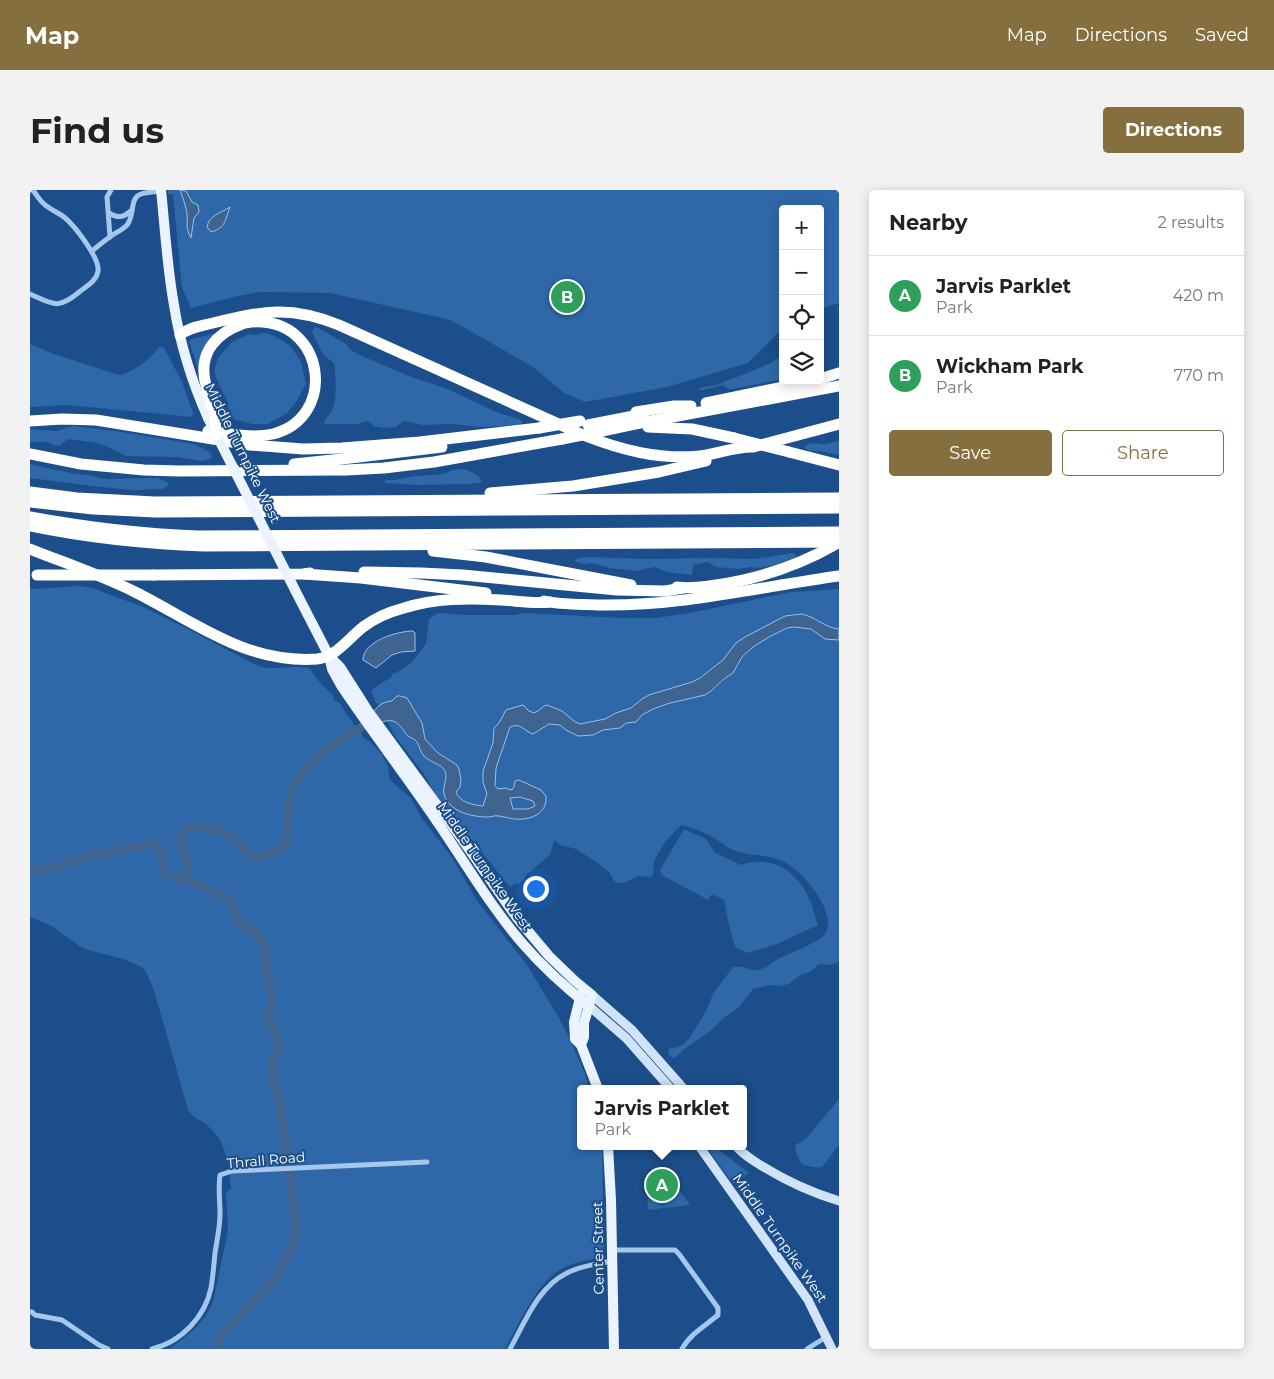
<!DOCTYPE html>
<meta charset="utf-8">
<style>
:root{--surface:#fff;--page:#f2f2f2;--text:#222;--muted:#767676;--line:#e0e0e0;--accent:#856f3e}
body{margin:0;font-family:Montserrat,sans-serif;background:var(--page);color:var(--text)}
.controls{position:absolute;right:15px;top:15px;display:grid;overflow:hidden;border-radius:5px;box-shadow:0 2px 12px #0003}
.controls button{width:45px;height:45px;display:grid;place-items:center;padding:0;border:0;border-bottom:1px solid var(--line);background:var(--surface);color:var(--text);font:25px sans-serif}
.you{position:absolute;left:505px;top:698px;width:18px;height:18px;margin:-12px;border:4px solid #fff;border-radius:50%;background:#1a73e8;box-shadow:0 0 0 8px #1a73e833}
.badge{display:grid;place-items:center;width:32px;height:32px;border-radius:50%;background:var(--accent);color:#fff;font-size:16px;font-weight:700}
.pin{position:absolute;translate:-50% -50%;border:2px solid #fff;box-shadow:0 1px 5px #0006}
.popup{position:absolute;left:547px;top:895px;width:170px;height:65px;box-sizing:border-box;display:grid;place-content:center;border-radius:5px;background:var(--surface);filter:drop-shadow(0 1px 4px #0005);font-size:16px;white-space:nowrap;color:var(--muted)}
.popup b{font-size:19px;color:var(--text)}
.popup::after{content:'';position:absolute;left:50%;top:100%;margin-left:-10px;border:10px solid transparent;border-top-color:var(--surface)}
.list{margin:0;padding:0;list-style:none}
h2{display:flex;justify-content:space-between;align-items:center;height:65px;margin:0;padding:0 20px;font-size:21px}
h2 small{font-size:16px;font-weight:400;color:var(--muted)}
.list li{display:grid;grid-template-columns:32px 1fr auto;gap:15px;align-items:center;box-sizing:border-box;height:80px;padding:0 20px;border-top:1px solid var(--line)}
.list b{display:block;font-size:19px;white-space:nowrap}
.list p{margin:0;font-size:16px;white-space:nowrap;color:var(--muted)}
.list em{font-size:16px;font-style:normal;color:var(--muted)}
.actions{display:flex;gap:10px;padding:15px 20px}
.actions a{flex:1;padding:11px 0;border:1px solid var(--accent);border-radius:5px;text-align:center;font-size:18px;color:var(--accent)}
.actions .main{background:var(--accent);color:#fff}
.icon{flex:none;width:28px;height:28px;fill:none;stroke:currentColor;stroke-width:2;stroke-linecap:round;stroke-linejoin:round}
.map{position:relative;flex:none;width:809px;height:1159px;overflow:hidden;border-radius:5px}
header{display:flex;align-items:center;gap:30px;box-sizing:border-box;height:70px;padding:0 25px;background:var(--accent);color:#fff}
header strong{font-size:24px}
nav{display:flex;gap:28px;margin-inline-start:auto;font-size:18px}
.intro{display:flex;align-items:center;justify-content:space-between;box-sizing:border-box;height:120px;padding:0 30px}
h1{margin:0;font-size:35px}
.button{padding:12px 22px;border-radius:5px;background:var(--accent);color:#fff;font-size:18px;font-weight:700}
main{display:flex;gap:30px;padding:0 30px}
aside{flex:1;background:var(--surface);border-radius:5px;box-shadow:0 2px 12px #0003}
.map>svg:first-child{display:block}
.green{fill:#2e68a8;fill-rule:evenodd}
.water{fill:#3f648f;stroke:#98c2ef;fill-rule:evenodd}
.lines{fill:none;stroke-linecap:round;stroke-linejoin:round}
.river{stroke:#3f648f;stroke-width:9}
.minor{stroke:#a5c7ed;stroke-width:5}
.secondary{stroke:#d1e3f9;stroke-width:9}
.primary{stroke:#ebf3ff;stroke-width:10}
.motorway{stroke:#fff;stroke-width:11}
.primary-bridge{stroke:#ebf3ff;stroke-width:10}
.motorway-bridge{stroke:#fff;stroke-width:11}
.labels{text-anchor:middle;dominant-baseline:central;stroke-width:4;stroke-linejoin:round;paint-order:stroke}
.street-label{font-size:14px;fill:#fff;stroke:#1b4e8a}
</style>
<header>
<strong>Map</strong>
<nav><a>Map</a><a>Directions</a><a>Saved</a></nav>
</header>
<div class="intro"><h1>Find us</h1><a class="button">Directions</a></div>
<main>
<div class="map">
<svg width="809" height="1159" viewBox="0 0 809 1159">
<rect width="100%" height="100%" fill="#1b4e8a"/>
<!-- green -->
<g class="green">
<path d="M138 0H809V113L790 119V19H753V138L718 173 637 197 555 212 534 203 503 177 421 130 300 103 231 102 208 106 161 118 152 98 143 4H138Z"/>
<path d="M285 137 290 139 316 154 319 159 332 166 379 186 418 199 466 222 491 230 492 233 489 235 450 237 421 234 393 235 374 231 366 237 354 238 344 236 340 232 336 231 328 234H295L294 232C296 226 302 224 303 218 307 204 306 188 304 173 301 170 296 168 293 164 292 162 282 143 282 141Z"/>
<path d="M187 143 168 179 159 151 162 149Z"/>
<path d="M233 143 240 144 255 152 262 158 271 172 276 194 266 212 257 223 238 234H222L204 229 199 223 198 213 185 186V177L188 168 202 152 219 144 224 145Z"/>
<path d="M0 154 21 163 89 185H92C107 178 119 171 128 158L133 156 152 192 163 223 162 227 38 215 0 217Z"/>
<path d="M753 165V190L736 192 703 199H698L693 195 673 200H668L670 198C676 196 683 196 689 194 710 185 734 179 753 165Z"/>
<path d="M43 236 92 242 164 254 179 262 182 265 181 269 172 271 147 267 95 266 80 258 67 253 38 249 29 256 24 255 18 252H0V239L26 241Z"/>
<path d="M809 251V265L790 261H780L774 258C780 249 789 256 797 254 801 253 805 251 809 251Z"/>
<path d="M0 274 40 283 57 285 76 289 128 288 138 293 139 295 133 299C123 298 112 301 102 300 68 297 34 292 0 288Z"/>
<path d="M431 279C440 280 448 284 452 291L449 293 437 294 385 295 356 293 354 292 356 290H364L386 286 414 284 422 280Z"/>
<path d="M763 363 766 365 765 367 750 374 729 378 720 377 709 379 686 377 677 372 663 375 662 385H660L638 382 624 377 606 381 580 378 562 373 555 374 546 372 545 370 549 368 555 367 616 369 680 368 725 369Z"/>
<path d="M48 396 62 398 111 416 158 439 228 476C245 481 262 475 279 478L292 495 302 504 304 507 303 510 310 513 316 524 332 544 333 548C342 550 357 569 358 578 359 582 359 586 360 590L381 608 391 627 421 666 448 712 497 775 529 828 540 849 555 884 559 899H551V956H572L574 1064 571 1067C559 1070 544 1072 533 1078 507 1091 489 1134 475 1159H139C157 1146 174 1134 183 1112L198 1041 196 1003 198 1000 201 999C198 974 198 955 179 937 171 929 164 930 158 920L130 821 122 795 116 782 112 777 93 769 58 760 49 756 22 736 0 727V398L6 399Z"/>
<path d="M809 399V772L800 775 789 774 780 782 770 785 759 794 749 796 740 795 723 799 708 818 695 827 679 842 654 859 646 867 643 868 639 865 638 859 651 856 659 849 675 823 684 802 703 777C711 775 720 781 729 780 735 779 745 770 752 767 761 763 791 751 795 744 808 723 775 685 758 674 738 662 722 668 703 660 696 657 691 652 684 648 674 642 663 638 652 635L648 638 635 652 624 671 623 684 621 687 608 686 594 693H589L584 691 579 682 568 673 546 659 530 655 525 650 519 666 497 684 490 693H486L480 697 405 605 394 584 365 546 349 515 346 513 341 500 361 487 363 483H366L382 472 396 454 399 429 408 423H412L436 425H484L495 423 590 428H626L660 423 761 402ZM774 424 786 429 794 434 791 446C767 424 733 447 714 466 710 469 709 474 706 479 704 481 684 500 680 502 669 509 653 509 640 513 634 515 628 517 622 520L642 505 699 474 757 425Z"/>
<path d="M654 639 676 649 684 662 711 675C743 664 769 682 781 713 784 720 785 728 788 735L747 754 717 763 705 757 698 731 694 710 682 704 678 710 632 685 630 680Z"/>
<path d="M809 909V955L792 977C789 978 774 976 772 974 768 970 765 960 765 955L773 951 778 946Z"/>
<path d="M676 956H684L719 983 703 994Z"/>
<path d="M632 976 660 1015 618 1020 617 989Z"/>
</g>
<!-- water -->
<g class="water">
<path d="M150 0 156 1 162 12 168 15 169 22 164 28 161 48C155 36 158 36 157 24 156 16 153 8 150 0Z"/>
<path d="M200 17C195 30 196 38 181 42L177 37C179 25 191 23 200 17Z"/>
<path d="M771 424C785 426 795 438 809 439V450L795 449 781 439 764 437 757 438 739 447 723 457 712 467 703 483 694 489 681 501 675 505 640 513 623 519 612 525 606 532 596 533 590 538 573 540 563 545 548 546 536 540 530 535 519 534 503 544C494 541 490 532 480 537L466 578 465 596 468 599 475 598 482 600 484 597 485 591 489 590 511 600 516 606C517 618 510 625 499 628 485 631 482 628 469 626 465 625 462 627 458 627 442 627 419 622 414 604 412 596 420 585 413 578 409 574 400 572 394 566 390 562 390 557 387 552 385 549 381 548 378 546 375 543 374 540 371 537 364 528 356 530 348 534L340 524C349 517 350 512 362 511L367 506H370L377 508 392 533 395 549 408 563 427 575 429 579 431 590 430 597 426 602C429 612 443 615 453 616L457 604 453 592V581L463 553 464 538 469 533 476 520 493 515 499 521 504 523 508 521 514 516 517 515 532 521 544 531 550 534 575 529 586 523 601 518 612 509 619 505 662 492 670 488 693 470 706 453 715 447 755 426ZM490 607 503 611 505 616 498 619H483L480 608Z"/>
<path d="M383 441 385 443V461L371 462 362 465 346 478 333 470C333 451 368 441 383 441Z"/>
</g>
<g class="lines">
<!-- river -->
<g class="river">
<path d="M0 678 7 680H17L62 665 123 654C126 654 127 654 129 657 135 666 128 681 140 687 146 689 151 687 156 683 161 672 147 654 153 642 160 630 198 643 206 649 212 654 215 663 222 666 229 670 244 663 250 658 263 650 258 641 257 628 257 620 258 613 260 605 273 568 312 550 343 530"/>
<path d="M147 688 168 694 194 706 202 715 211 734 224 741 231 749 236 761V780L242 806V813L237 828 247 844 249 852 248 860 241 874V883L249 911 258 972"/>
<path d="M188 1159V1151L190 1146 205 1132 242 1091 252 1076 262 1057 266 1040 260 985"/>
</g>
<!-- minor -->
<g class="minor">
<path d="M79 23C89 29 94 27 102 20"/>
<path d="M80 47 77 7 81 0"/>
<path d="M62 61C68 56 74 51 81 46 86 42 93 40 97 35 105 26 99 8 111 4 117 2 125 2 131 1"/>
<path d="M0 104C23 114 27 120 48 103 55 97 67 91 68 81 70 68 44 35 34 27 29 23 23 21 18 17 11 13 7 6 3 0"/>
<path d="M582 1060H645L649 1064 688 1118V1125C675 1136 660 1144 652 1159"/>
<path d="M0 1122H2L5 1125 32 1130 69 1155 78 1159"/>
<path d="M122 1159C151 1152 175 1127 181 1098 183 1086 184 1074 185 1063 187 1050 190 1037 190 1024 190 1011 188 999 190 985L202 981 397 972"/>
<path d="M480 1159C495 1132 508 1097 537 1083 550 1076 567 1074 582 1071"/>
<path d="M777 1159 796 1147"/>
</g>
<!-- secondary -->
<g class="secondary">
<path d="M562 805 602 840 654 899"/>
<path d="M559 816 596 848 641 899"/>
<path d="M669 956 778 1110 802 1159"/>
<path d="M706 956C711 962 718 967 724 971 750 988 779 1002 809 1011"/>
</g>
<!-- primary -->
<g class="primary">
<path d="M131 0C135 38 137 77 144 115 150 154 162 192 178 228"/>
<path d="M265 400 299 466 310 477 338 521 429 645 487 728 519 766 545 791 562 805 554 833V847L551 855"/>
<path d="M299 466 302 479 312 497C343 543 377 587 408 633 436 674 461 717 493 754 513 777 535 797 559 816"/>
<path d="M551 804 544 832 545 849 551 855 568 899"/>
<path d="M578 956 581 1010 584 1159"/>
</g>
<!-- motorway -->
<g class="motorway">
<path d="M150 145C159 137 172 136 183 133 233 121 260 115 309 135L553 245C591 260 629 270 670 266 688 264 706 256 724 257"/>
<path d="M790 189 809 183"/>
<path d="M676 213 782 191"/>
<path d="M606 222 644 216H661"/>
<path d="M185 229C183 216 178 204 175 191 169 162 187 143 212 134"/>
<path d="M0 231 32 229 66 230 220 255 273 259 312 258 390 252 509 238"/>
<path d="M558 235 614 224"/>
<path d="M618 237 662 239 704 248"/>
<path d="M178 241C199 243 222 249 243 244 306 228 296 136 232 132 223 131 214 133 205 135"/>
<path d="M572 241 605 234 809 196"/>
<path d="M727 256 809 234"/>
<path d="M759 262 809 275"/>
<path d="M0 264 51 274 114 280 150 281 316 280 354 278 404 272 532 249"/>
<path d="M264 274 312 269 412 257"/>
<path d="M0 302 47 308 125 312 809 308"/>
<path d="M460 303 543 296 629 282 676 271"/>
<path d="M0 312 63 319 126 322 809 318"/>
<path d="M0 327C55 337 111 344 167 346L809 342"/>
<path d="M0 336C58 348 115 354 174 356L809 352"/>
<path d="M0 359C35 373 71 385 105 402 165 432 216 474 287 469 306 467 319 448 333 437 345 428 359 422 374 418 406 408 438 408 471 410 488 411 504 414 520 412"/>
<path d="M403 361 456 367 601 395"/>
<path d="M334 382 391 383 433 385 587 400 635 401 653 398"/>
<path d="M274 384 331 388 456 403"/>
<path d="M123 385 274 384 280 383"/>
<path d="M647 397C660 399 673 397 686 395 729 389 770 375 808 353"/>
<path d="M514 411C532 415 552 414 571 415 651 416 730 397 809 386"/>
</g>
<!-- primary-bridge -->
<path class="primary-bridge" d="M178 228 265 400"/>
<!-- motorway-bridge -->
<g class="motorway-bridge">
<path d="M185 229 186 245"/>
<path d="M509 238 550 231"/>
<path d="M704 248 759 262"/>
<path d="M532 249 572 241"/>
<path d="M7 385H123"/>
</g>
</g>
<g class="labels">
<!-- street labels -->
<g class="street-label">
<text transform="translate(213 263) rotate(64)">Middle Turnpike West</text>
<text transform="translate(455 676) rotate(55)">Middle Turnpike West</text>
<text transform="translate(236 970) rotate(-5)">Thrall Road</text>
<text transform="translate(750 1048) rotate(55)">Middle Turnpike West</text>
<text transform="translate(568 1058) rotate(-91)">Center Street</text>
</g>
</g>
</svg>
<div class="controls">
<button>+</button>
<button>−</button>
<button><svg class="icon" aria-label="locate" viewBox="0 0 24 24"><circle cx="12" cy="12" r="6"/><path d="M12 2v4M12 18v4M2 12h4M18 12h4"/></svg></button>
<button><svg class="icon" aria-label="layers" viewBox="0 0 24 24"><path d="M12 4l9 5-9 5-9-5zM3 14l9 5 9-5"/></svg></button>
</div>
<div class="you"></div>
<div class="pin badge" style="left:632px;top:995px;background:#2e9e5b">A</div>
<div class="popup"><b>Jarvis Parklet</b>Park</div>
<div class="pin badge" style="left:537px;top:107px;background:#2e9e5b">B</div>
</div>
<aside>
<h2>Nearby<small>2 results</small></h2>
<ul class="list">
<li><span class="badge" style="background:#2e9e5b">A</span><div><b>Jarvis Parklet</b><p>Park</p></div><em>420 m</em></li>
<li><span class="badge" style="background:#2e9e5b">B</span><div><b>Wickham Park</b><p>Park</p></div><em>770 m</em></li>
</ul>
<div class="actions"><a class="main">Save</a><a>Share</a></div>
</aside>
</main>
